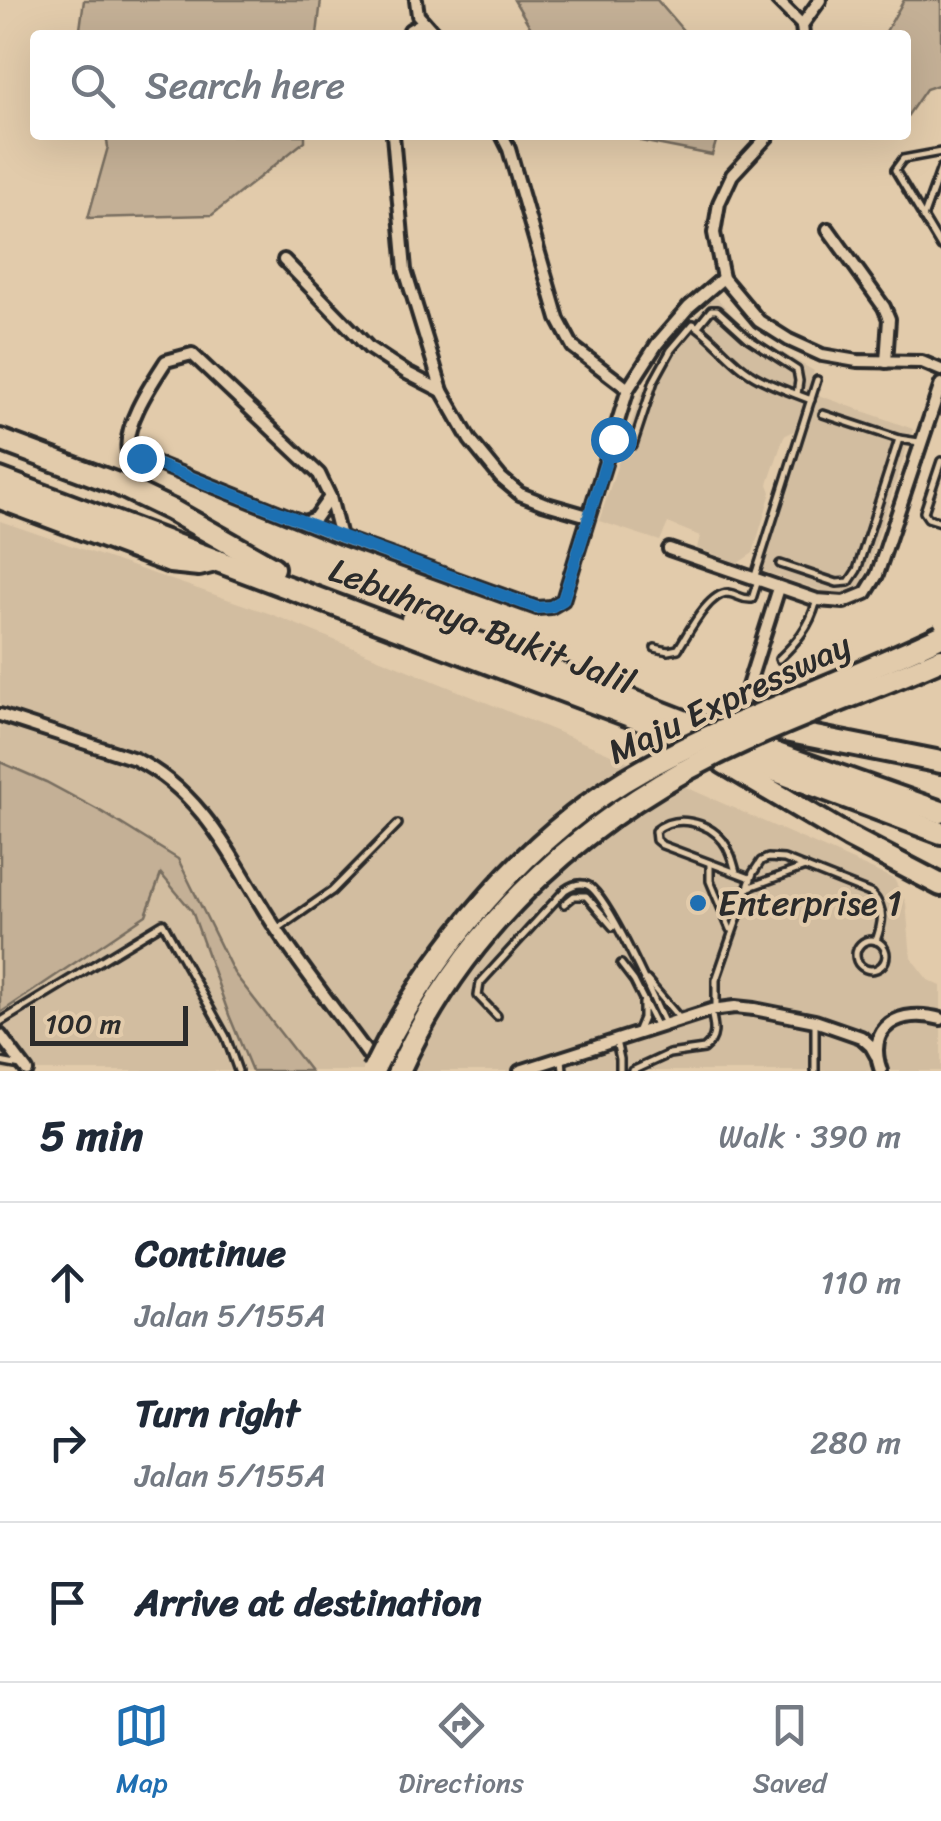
<!DOCTYPE html>
<meta charset="utf-8">
<style>
:root{--surface:#fff;--page:#f2f2f3;--text:#1f2937;--muted:#747a83;--line:#e0e1e3;--accent:#1f6fb2}
body{margin:0;font-family:Sriracha,sans-serif;background:var(--page);color:var(--text)}
.scale{position:absolute;left:30px;bottom:25px;width:158px;box-sizing:border-box;padding-left:10px;border:5px solid #2b2b2b;border-top:0;font-size:28px;line-height:35px;white-space:nowrap;color:#2b2b2b;-webkit-text-stroke:8px #e2cbab;paint-order:stroke}
.stop{position:absolute;width:30px;height:30px;margin:-22px;border:8px solid #1f6fb2;border-radius:50%;background:#fff}
.stop.end{background:#1f6fb2;border-color:#fff;box-shadow:0 2px 10px #0008}
.list{margin:0;padding:0;list-style:none}
h2{display:flex;justify-content:space-between;align-items:center;height:130px;margin:0;padding:0 40px;font-size:42px}
h2 small{font-size:32px;font-weight:400;color:var(--muted)}
.list li{display:grid;grid-template-columns:65px 1fr auto;gap:30px;align-items:center;box-sizing:border-box;height:160px;padding:0 40px;border-top:2px solid var(--line)}
.list b{display:block;font-size:38px;white-space:nowrap}
.list p{margin:0;font-size:32px;white-space:nowrap;color:var(--muted)}
.list em{font-size:32px;font-style:normal;color:var(--muted)}
.icon{flex:none;width:55px;height:55px;fill:none;stroke:currentColor;stroke-width:2;stroke-linecap:round;stroke-linejoin:round}
.map{position:relative;flex:none;width:941px;height:1071px;overflow:hidden}
.search{position:absolute;background:var(--surface);box-shadow:0 10px 40px #0002;left:30px;right:30px;top:30px;height:110px;display:flex;align-items:center;gap:25px;box-sizing:border-box;padding:0 35px;border-radius:10px;color:var(--muted);font-size:38px}
.sheet{height:610px;background:var(--surface)}
nav{display:flex;justify-content:space-around;align-items:center;box-sizing:border-box;height:140px;border-top:2px solid var(--line);background:var(--surface);font-size:28px;color:var(--muted)}
nav a{display:grid;justify-items:center;gap:5px}
nav .on{color:var(--accent)}
.map>svg:first-child{display:block}
.built{fill:#d2bda0}
.green{fill:#c4b096;stroke:#786e60;stroke-width:2.5}
.lines{fill:none;stroke-linecap:round;stroke-linejoin:round}
.lane-casing{stroke:#2b2b2b;stroke-width:12}
.street-casing{stroke:#2b2b2b;stroke-width:18}
.highway-casing{stroke:#2b2b2b;stroke-width:28}
.lane{stroke:#e2cbab;stroke-width:5}
.street{stroke:#e2cbab;stroke-width:10}
.highway{stroke:#e2cbab;stroke-width:20}
.highway-bridge-casing{stroke:#2b2b2b;stroke-width:28;stroke-linecap:butt}
.highway-bridge{stroke:#e2cbab;stroke-width:20}
.route{stroke:#1f6fb2;stroke-width:12}
.poi-dot{fill:#1f6fb2;stroke:#e2cbab;stroke-width:4}
.labels{text-anchor:middle;dominant-baseline:central;stroke-width:8;stroke-linejoin:round;paint-order:stroke}
.street-label{font-size:35px;fill:#2b2b2b;stroke:#e2cbab}
.poi-label{font-size:35px;fill:#2b2b2b;stroke:#e2cbab;text-anchor:start}
</style>
<div class="map">
<svg width="941" height="1071" viewBox="0 0 941 1071">
<rect width="100%" height="100%" fill="#e2cbab"/>
<filter id="ink" filterUnits="userSpaceOnUse"><feTurbulence type="fractalNoise" baseFrequency=".01" numOctaves="2"/><feDisplacementMap in="SourceGraphic" scale="20" xChannelSelector="R" yChannelSelector="G"/><feConvolveMatrix kernelMatrix="1 2 1 2 8 2 1 2 1" color-interpolation-filters="sRGB"/></filter>
<g filter="url(#ink)">
<!-- built -->
<g class="built">
<path d="M715 296 749 333 814 371 794 431 784 436 768 484 771 492 753 553 738 563 697 548 700 536 668 523 660 541 599 521 642 391 670 344Z"/>
<path d="M818 395 913 429 862 584 837 596 760 570Z"/>
<path d="M0 521 271 614 604 751 894 879 906 903 911 958 928 980 941 986V1071H0Z"/>
</g>
<!-- green -->
<g class="green">
<path d="M84 0H321L317 35H81L80 29Z"/>
<path d="M514 0H657L687 35H535Z"/>
<path d="M904 0H941V84L926 89 906 118V35H884Z"/>
<path d="M106 135H305V141L212 215 88 218 108 147Z"/>
<path d="M635 135H718L712 155 641 141Z"/>
<path d="M0 762 46 782 102 812 178 859 234 973 310 1071H252L229 1015 192 911 161 874 146 915 0 1013Z"/>
</g>
<g class="lines">
<!-- lane casing -->
<g class="lane-casing">
<g id="lane">
<path d="M941 152 903 159 895 170 941 247"/>
<path d="M923 218 941 168"/>
<path d="M698 326 711 310H717L749 339 797 370 799 381 797 394"/>
<path d="M823 414 899 439 919 442"/>
<path d="M633 445 654 381 671 350 693 324C713 336 729 360 750 373 768 385 791 392 811 400"/>
<path d="M941 461 924 512 928 518 941 522"/>
<path d="M780 564 837 583 849 582 857 570 899 439"/>
<path d="M755 576 817 380"/>
<path d="M655 648 668 651 678 649C688 634 708 593 728 593 738 594 740 600 752 599L758 580"/>
<path d="M779 659C796 643 810 626 816 603"/>
<path d="M710 864V881L730 929"/>
<path d="M736 872C733 861 730 850 723 841 707 821 675 814 655 831L656 840 662 845 750 878"/>
<path d="M747 888 805 867"/>
<path d="M564 904 574 896H586L613 927"/>
<path d="M279 928 332 891 398 824"/>
<circle cx="871" cy="955" r="15"/>
<path d="M621 964 634 981 656 1025"/>
<path d="M647 980 681 1020"/>
<path d="M716 1009V980L753 873 761 861 768 858 784 859 872 894C886 909 882 924 876 941"/>
<path d="M497 1016 478 996 480 983 565 890C572 885 579 882 587 885 606 891 654 1001 665 1024"/>
<path d="M815 1021V1071"/>
<path d="M0 1022 163 923 226 1037 238 1071"/>
<path d="M638 1030 643 1018V1003"/>
<path d="M616 1041 620 1059V1071"/>
<path d="M562 1058 563 1071"/>
<path d="M0 1062 21 1066"/>
<path d="M632 1071 669 1054 704 1049C717 1039 715 1027 711 1012"/>
</g>
</g>
<!-- street casing -->
<g class="street-casing">
<g id="street">
<path d="M416 0 418 15 436 35"/>
<path d="M777 0 802 25 803 35"/>
<path d="M802 25 820 0"/>
<path d="M408 35 410 30 424 22"/>
<path d="M393 135 405 270 442 391 470 440 501 478 520 494 543 503 588 516"/>
<path d="M502 135 509 149 558 319 573 347 628 389"/>
<path d="M769 135 732 175 719 203 714 233 723 278 759 321 789 340 822 355 857 361 922 362 941 370"/>
<path d="M828 229 884 307 889 319 886 362"/>
<path d="M284 260 369 348 407 373 442 391"/>
<path d="M304 522 315 518 330 497"/>
<path d="M340 537 330 497 319 474 192 354 166 361C152 383 123 425 128 452L340 537 537 608 551 607 563 600 628 389 657 344 689 307 723 278"/>
<path d="M669 549 817 600 844 602 866 593 877 575 941 384"/>
<path d="M0 715 135 759C207 795 233 863 275 927 306 974 342 1018 375 1064"/>
<path d="M737 721 779 588"/>
<path d="M0 1035 27 1071"/>
<path d="M520 1071 711 1010 735 1007 754 1009 815 1021 861 1037 871 1046 876 1055"/>
<path d="M881 1071C865 1025 901 1008 941 1019"/>
</g>
</g>
<!-- highway casing -->
<g class="highway-casing">
<g id="highway">
<path d="M0 440 115 483 171 510 273 568"/>
<path d="M0 479C314 596 627 717 941 833"/>
<path d="M0 498 170 562 199 565 211 562"/>
<path d="M412 619 560 673 689 723 941 812"/>
<path d="M765 727 941 762"/>
<path d="M724 763 849 837 941 885"/>
</g>
</g>
<!-- lane -->
<use href="#lane" class="lane"/>
<!-- street -->
<use href="#street" class="street"/>
<!-- highway -->
<use href="#highway" class="highway"/>
<!-- highway-bridge casing -->
<g class="highway-bridge-casing">
<g id="highway-bridge">
<path d="M373 1071C429 954 528 833 643 770 739 717 843 683 941 636"/>
<path d="M399 1071C467 920 595 808 744 741 809 711 876 688 941 659"/>
</g>
</g>
<!-- highway-bridge -->
<use href="#highway-bridge" class="highway-bridge"/>
</g>
</g>
<g class="lines" filter="url(#ink)">
<!-- route -->
<path class="route" d="M141 458 340 536 537 608 551 607 563 600 613 439"/>
</g>
<!-- markers -->
<circle class="poi-dot" cx="698" cy="903" r="10"/>
<g class="labels">
<!-- street labels -->
<g class="street-label">
<text transform="translate(482 626) rotate(21)">Lebuhraya Bukit Jalil</text>
<text transform="translate(729 698) rotate(-25)">Maju Expressway</text>
</g>
<!-- poi labels -->
<g class="poi-label">
<text x="718" y="903">Enterprise 1</text>
</g>
</g>
</svg>
<div class="scale">100 m</div>
<div class="stop" style="left:613px;top:439px"></div>
<div class="stop end" style="left:141px;top:458px"></div>
<div class="search"><svg class="icon" aria-label="search" viewBox="0 0 24 24"><circle cx="10" cy="10" r="6"/><path d="M15 15l6 6"/></svg>Search here</div>
</div>
<section class="sheet">
<h2>5 min<small>Walk · 390 m</small></h2>
<ul class="list">
<li><svg class="icon" aria-label="ahead" viewBox="0 0 24 24"><path d="M12 20V5M6 11l6-6 6 6"/></svg><div><b>Continue</b><p>Jalan 5/155A</p></div><em>110 m</em></li>
<li><svg class="icon" aria-label="right" viewBox="0 0 24 24"><path d="M7 20v-9h11M14 6l5 5-5 5"/></svg><div><b>Turn right</b><p>Jalan 5/155A</p></div><em>280 m</em></li>
<li><svg class="icon" aria-label="arrive" viewBox="0 0 24 24"><path d="M6 21V4h12l-3 4 3 4H6"/></svg><div><b>Arrive at destination</b></div></li>
</ul>
</section>
<nav>
<a class="on"><svg class="icon" aria-label="map" viewBox="0 0 24 24"><path d="M3 6l6-2 6 2 6-2v14l-6 2-6-2-6 2zM9 4v14M15 6v14"/></svg>Map</a>
<a><svg class="icon" aria-label="directions" viewBox="0 0 24 24"><path d="M12 3l9 9-9 9-9-9zM9 14v-3h6M13 9l2 2-2 2"/></svg>Directions</a>
<a><svg class="icon" aria-label="saved" viewBox="0 0 24 24"><path d="M7 4h10v16l-5-4-5 4z"/></svg>Saved</a>
</nav>
